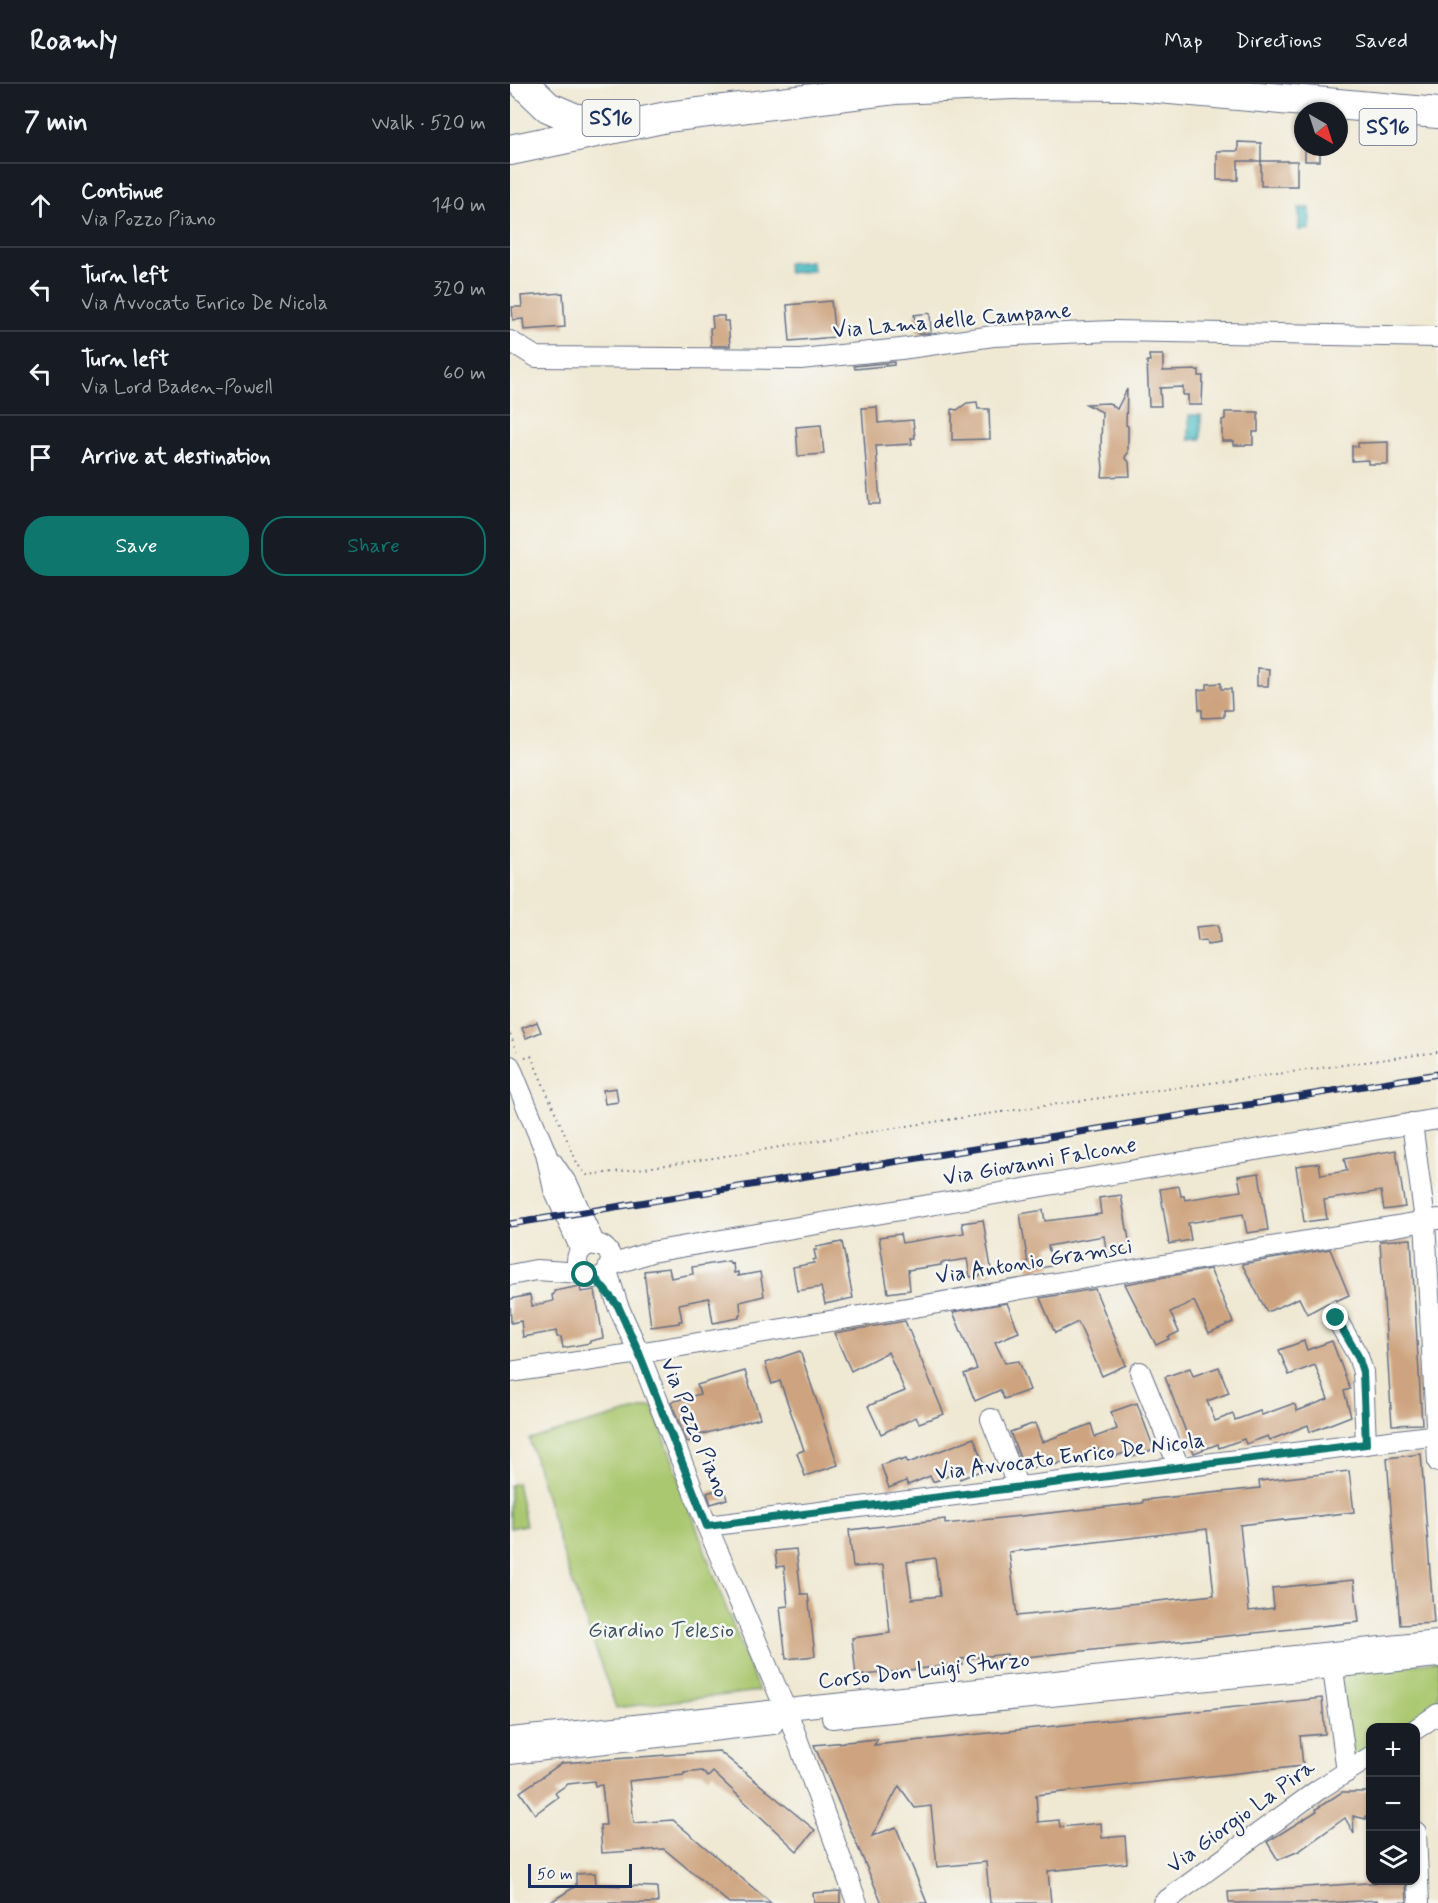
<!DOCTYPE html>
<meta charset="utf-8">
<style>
:root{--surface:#171b24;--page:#242831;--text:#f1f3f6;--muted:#9ea1a6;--line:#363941;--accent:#0f766e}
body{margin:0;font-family:Mynerve,sans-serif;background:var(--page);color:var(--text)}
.controls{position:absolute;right:18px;bottom:18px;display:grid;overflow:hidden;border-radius:12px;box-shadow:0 2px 4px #0004}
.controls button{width:54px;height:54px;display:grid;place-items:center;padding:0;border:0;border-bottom:2px solid var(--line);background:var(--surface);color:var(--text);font:30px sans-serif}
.compass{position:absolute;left:784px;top:18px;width:54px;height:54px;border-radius:50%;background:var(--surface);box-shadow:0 2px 4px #0004;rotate:141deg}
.scale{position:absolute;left:18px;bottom:15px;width:104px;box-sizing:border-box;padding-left:6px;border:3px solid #1b2f5e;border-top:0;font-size:16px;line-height:21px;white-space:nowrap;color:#1b2f5e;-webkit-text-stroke:4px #f6f6f2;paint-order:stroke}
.stop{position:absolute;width:18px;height:18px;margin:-14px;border:4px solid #0f766e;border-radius:50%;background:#fff}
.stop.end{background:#0f766e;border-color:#fff;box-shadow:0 2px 6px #0008}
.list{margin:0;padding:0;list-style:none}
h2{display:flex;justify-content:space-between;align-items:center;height:78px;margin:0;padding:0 24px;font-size:26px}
h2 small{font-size:20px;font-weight:400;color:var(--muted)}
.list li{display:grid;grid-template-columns:39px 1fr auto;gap:18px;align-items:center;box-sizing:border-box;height:84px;padding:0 24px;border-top:2px solid var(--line)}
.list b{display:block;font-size:22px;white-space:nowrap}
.list p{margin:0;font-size:20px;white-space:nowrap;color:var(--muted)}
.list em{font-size:20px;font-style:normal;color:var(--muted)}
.actions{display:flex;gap:12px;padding:18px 24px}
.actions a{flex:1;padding:14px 0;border:2px solid var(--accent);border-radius:24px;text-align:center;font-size:21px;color:var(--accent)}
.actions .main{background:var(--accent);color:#fff}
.icon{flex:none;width:33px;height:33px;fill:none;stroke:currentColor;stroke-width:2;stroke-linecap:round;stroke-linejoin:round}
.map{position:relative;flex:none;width:928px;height:1819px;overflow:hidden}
header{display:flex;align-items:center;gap:36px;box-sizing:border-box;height:84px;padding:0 30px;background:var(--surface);border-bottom:2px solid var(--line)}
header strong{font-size:28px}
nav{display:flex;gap:33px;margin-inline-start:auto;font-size:21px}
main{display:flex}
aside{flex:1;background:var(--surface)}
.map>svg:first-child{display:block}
.green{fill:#aac870;stroke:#627c67;stroke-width:1.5}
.water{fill:#4cbbc1;stroke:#347590;stroke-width:1.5}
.building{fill:#cea480;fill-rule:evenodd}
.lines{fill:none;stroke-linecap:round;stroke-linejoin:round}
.minor-casing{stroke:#657087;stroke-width:22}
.highway-casing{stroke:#657087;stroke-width:32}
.path{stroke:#657087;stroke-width:2;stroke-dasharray:1.5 4.5;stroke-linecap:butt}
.minor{stroke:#fff;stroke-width:20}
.highway{stroke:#fff;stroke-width:30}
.rail-casing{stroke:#1b2f5e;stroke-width:7}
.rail{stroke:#f6f6f2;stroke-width:4.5;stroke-dasharray:14;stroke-linecap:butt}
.route{stroke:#0f766e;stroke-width:8}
.labels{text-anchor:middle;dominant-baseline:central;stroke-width:5;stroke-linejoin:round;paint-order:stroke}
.shield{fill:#f6f6f2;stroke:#5d6b8a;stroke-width:1.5}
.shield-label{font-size:21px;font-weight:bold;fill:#1b2f5e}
.street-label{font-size:22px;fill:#1b2f5e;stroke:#f6f6f2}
.park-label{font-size:22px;fill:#3f5562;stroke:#f6f6f2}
</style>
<header>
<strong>Roamly</strong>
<nav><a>Map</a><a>Directions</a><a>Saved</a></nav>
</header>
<main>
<aside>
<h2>7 min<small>Walk · 520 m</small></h2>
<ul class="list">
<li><svg class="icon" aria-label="ahead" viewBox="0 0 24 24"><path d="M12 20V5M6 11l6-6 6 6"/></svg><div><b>Continue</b><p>Via Pozzo Piano</p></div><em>140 m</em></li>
<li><svg class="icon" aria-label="left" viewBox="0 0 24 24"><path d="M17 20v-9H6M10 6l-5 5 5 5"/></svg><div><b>Turn left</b><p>Via Avvocato Enrico De Nicola</p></div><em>320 m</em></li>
<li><svg class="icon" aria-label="left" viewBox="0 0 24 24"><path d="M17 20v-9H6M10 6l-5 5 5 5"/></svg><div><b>Turn left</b><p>Via Lord Baden-Powell</p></div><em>60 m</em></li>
<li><svg class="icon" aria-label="arrive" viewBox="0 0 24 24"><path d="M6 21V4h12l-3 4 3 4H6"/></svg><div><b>Arrive at destination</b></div></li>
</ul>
<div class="actions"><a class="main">Save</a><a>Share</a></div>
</aside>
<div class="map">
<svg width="928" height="1819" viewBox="0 0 928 1819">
<rect width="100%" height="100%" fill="#f6f6f2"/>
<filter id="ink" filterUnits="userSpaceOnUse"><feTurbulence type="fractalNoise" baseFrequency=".0167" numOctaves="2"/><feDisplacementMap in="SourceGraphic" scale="12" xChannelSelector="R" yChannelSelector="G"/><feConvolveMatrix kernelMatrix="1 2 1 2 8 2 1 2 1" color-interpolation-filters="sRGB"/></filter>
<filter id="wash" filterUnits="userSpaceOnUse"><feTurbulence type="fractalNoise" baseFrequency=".008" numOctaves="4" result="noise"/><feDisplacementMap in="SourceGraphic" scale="24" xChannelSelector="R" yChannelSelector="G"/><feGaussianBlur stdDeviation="1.35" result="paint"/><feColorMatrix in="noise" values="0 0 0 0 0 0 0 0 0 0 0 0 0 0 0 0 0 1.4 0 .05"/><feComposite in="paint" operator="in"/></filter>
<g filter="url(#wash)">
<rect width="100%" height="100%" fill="#efe8d2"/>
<!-- green -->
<g class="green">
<path d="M143 1322 210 1508 249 1607 106 1624 57 1483 19 1355Z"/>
<path d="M7 1399 16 1441 0 1444V1401Z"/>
<path d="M928 1577V1624L898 1643 860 1644V1668L841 1680 828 1589Z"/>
</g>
<!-- water -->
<g class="water">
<path d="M789 124H800V145L789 146Z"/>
<path d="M302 177 303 187 278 189 277 179Z"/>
<path d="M679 331H691V355L679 356Z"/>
</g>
<g id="blocks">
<!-- building -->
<g class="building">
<path d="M728 58 751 59V77H728V96H707V67H728Z"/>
<rect x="795" y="63" width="15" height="14"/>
<rect x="751" y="77" width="36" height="25"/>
<path d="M53 209 55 243 14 246 13 235 3 236 2 223H12L11 212Z"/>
<path d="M321 217 325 253 280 257 277 221Z"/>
<path d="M420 229 421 249 408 250 404 231Z"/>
<path d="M202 232H214V237H218L220 262H201L200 244H203Z"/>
<path d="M639 271H653V287L689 286V292H693L692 321H678V311H673V303L650 304 651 322H639L637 277H640Z"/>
<path d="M384 278V281L345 285 344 282Z"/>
<path d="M617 305 616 341 618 342V369L615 373 619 378 620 392 592 393 593 384 591 364 592 328 576 320 599 319 607 325Z"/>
<path d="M467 318 468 325H479L480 355 442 356V325L447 326 457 319Z"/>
<path d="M367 323 368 339 403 336 405 354H401L402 360 366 362 370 420H359L352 324Z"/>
<path d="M715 328H748V348H743V361H724V357H712V336L715 335Z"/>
<path d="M311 341 314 370 288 372 286 343Z"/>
<path d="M878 358V380H858V376L842 377V362L848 363V359Z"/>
<path d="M747 584 759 585 758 602H747Z"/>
<path d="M711 599V605H721L722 626H714V633L692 634V626H689L688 606 697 605V600Z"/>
<path d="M708 841 710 859 697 861 696 856 688 857 686 843Z"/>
<path d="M27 938 31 948 16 954 12 944Z"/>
<path d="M106 1004 108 1018 95 1020 93 1006Z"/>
<path d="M886 1066 895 1123 874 1126 871 1107 814 1116 817 1135 794 1138 786 1082 809 1079 811 1091 837 1087 834 1075Z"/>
<path d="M749 1089 758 1146 737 1149 733 1130 678 1139 681 1156 659 1160 650 1105 669 1102 671 1112H674L675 1116 731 1107 728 1092Z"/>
<path d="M611 1111 621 1167 597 1171 594 1152 570 1156 538 1162 542 1182 519 1186 510 1130 533 1126 535 1137 591 1130 589 1114Z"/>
<path d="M473 1136 482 1190 460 1193 457 1175 431 1179V1181L398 1186 400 1206 378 1209 369 1153 390 1150 392 1159 454 1149 452 1139Z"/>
<path d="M901 1155 912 1340 882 1341 870 1157Z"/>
<path d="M332 1158 343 1214 315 1220 311 1203 287 1207 283 1183 304 1179 303 1176 306 1175 304 1166H307L306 1163Z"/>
<path d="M820 1165 839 1211 826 1217 825 1215 797 1230 789 1214 757 1228 732 1180Z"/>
<path d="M219 1177 220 1180 223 1179 224 1189 228 1188V1192L250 1188 254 1212 230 1218 231 1231H229V1234L203 1239 199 1214 169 1220 172 1237H169V1239L141 1243 134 1187 159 1184 161 1194 183 1190 182 1183Z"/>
<path d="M700 1185 723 1238 699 1249 684 1217 660 1228 669 1248 658 1253 659 1255 646 1261 615 1200Z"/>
<path d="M70 1202 71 1208 85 1206 93 1254 80 1257V1259L53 1264 51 1253H47L46 1247 13 1253 11 1237 1 1239 0 1215 20 1211 22 1222 43 1217 42 1211 44 1210V1207Z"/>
<path d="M585 1205 616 1281 592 1292 568 1238 545 1249 530 1214Z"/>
<path d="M497 1219 509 1248 485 1258 495 1279 509 1277 520 1306 494 1315 490 1306 465 1317 454 1290 467 1285 443 1228Z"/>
<path d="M395 1237 434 1330 409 1339 406 1333 371 1350 358 1322 395 1307 378 1268 341 1287 324 1249Z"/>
<path d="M794 1257 797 1266 822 1257 840 1305 834 1307 841 1332 800 1348 798 1341 760 1356 758 1352 736 1360 734 1355 709 1364 708 1360 684 1369 655 1293 680 1284 683 1292 709 1283 719 1309 697 1317 705 1337 723 1330 725 1336 750 1327 752 1331 782 1320 785 1321 787 1327 818 1315 805 1281 779 1291 769 1266Z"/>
<path d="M290 1267 328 1381 295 1392 287 1369 294 1366 270 1297 262 1300 255 1279Z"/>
<path d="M235 1287 250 1334 186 1352 187 1356 177 1358 161 1318 190 1310 187 1301Z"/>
<path d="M627 1319 644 1365 619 1374 617 1368 593 1377 588 1365 539 1383 537 1378 515 1387 500 1348 525 1339 532 1358 581 1340 585 1353 607 1345 601 1328Z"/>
<path d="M464 1354 475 1385 450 1395 448 1388 423 1398 420 1392 398 1401 396 1397 379 1404 371 1381 389 1375 390 1377 396 1375 398 1379Z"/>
<path d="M911 1370 924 1539 890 1541 877 1374Z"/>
<path d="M839 1387 844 1428 730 1441 739 1527 764 1524 762 1504 844 1496 849 1538 497 1575V1570L451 1575 452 1580 346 1592 342 1554 380 1549 373 1481 343 1483 339 1446 435 1435V1440L633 1419V1416L750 1404 749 1397ZM697 1445 704 1511 507 1532 499 1468ZM425 1474 430 1512 402 1515 397 1478Z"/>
<path d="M213 1404 217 1415 201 1420 197 1409Z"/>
<path d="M286 1465 291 1510H298L305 1572 276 1575 270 1523 278 1522 274 1482 267 1483 265 1467Z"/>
<path d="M812 1614 815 1650 790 1652 793 1682 526 1711 528 1738 549 1736 550 1743 591 1739 592 1754 615 1752 617 1779 538 1787 541 1819H480L476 1778 427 1783 421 1722 405 1724 389 1702 362 1752 386 1743 417 1819H372L304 1661 368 1655 364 1661Z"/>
<path d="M209 1667 305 1746 287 1767 203 1688 198 1693 192 1687 174 1689V1691L119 1697 124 1739 163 1736 261 1819H219L154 1765 92 1769 90 1741H96L92 1701 85 1702 84 1697 58 1700 45 1709 48 1713 25 1730 10 1708 52 1679Z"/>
<path d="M832 1708H861V1733L856 1732V1735L843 1732 844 1750 835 1734 789 1767 768 1776 757 1758 807 1727 806 1725Z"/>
<path d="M85 1789 86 1801 147 1803 148 1819H39L66 1802V1790Z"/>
<path d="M872 1797H896L897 1818 867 1819V1816L814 1819H719L718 1808 872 1798Z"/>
<path d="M330 1807V1819H304L303 1809Z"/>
</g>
</g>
</g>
<g filter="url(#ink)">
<use href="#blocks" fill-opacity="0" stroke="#657087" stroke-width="1.5"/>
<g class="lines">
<!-- minor casing -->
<g class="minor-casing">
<g id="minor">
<path d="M0 257 26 273 290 275 391 265 483 252 603 247 928 253"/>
<path d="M0 982 36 1069 44 1106 71 1166"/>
<path d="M902 1039 915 1137 928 1378"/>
<path d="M42 1078 59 1103 85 1161"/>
<circle cx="84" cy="1177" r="17"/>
<path d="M99 1182 141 1168 928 1035"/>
<path d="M97 1187 108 1222 129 1269 197 1442 281 1638 347 1819"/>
<path d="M0 1191 26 1186 71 1189"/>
<path d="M826 1234 848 1272 853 1288 856 1360"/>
<path d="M0 1288 129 1269 928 1135"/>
<path d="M630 1288 669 1383"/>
<path d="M481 1335 508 1403"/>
<path d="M197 1442 928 1351"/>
<path d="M824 1574 823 1585 837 1688"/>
<path d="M322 1634 928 1573"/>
<path d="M906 1645 928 1630"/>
<path d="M0 1654 928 1557"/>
<path d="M0 1670 263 1640"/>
<path d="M906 1748 909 1819"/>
<path d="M653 1819 808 1706 860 1673"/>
</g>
</g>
<!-- highway casing -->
<g class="highway-casing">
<g id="highway">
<path d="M14 0 38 23 66 35H99"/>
<path d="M0 66 157 33 385 5 502 0 615 1 928 29"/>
</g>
</g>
<!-- path -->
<g class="path">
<path d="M0 950 7 967"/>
<path d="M15 973 21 972 68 1081 77 1091C189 1079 299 1057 410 1040 583 1014 755 992 928 968"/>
</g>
<!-- minor -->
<use href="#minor" class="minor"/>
<!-- highway -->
<use href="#highway" class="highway"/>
<!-- rail casing -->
<g class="rail-casing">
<path id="rail" d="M0 1140 928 990"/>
</g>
<!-- rail -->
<use href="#rail" class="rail"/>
</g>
</g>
<g class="lines" filter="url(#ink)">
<!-- route -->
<path class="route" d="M75 1191 85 1194 108 1222 129 1269 197 1442 856 1360 853 1288 848 1272 826 1234"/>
</g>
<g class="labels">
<!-- shield labels -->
<g class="shield">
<rect x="72.5" y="16" width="57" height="36" rx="4.5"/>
<rect x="849.5" y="25" width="57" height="36" rx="4.5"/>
</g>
<g class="shield-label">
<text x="101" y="34">SS16</text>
<text x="878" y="43">SS16</text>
</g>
<!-- street labels -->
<g class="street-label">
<text transform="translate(442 237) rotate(-5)">Via Lama delle Campane</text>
<text transform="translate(530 1078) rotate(-10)">Via Giovanni Falcone</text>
<text transform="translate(524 1178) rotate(-9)">Via Antonio Gramsci</text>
<text transform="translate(184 1344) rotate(68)">Via Pozzo Piano</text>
<text transform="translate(560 1373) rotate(-7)">Via Avvocato Enrico De Nicola</text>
<text transform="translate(414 1587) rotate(-6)">Corso Don Luigi Sturzo</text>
<text transform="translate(731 1733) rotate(-36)">Via Giorgio La Pira</text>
</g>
<!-- park labels -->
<g class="park-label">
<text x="151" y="1547">Giardino Telesio</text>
</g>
</g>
</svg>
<div class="controls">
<button>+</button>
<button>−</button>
<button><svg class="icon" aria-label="layers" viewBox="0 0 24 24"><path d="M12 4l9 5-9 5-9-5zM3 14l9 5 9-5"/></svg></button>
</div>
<svg class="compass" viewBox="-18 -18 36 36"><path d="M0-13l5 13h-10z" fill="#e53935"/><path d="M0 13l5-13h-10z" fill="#9ea1a6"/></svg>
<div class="scale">50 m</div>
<div class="stop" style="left:75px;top:1191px"></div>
<div class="stop end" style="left:826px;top:1234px"></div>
</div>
</main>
